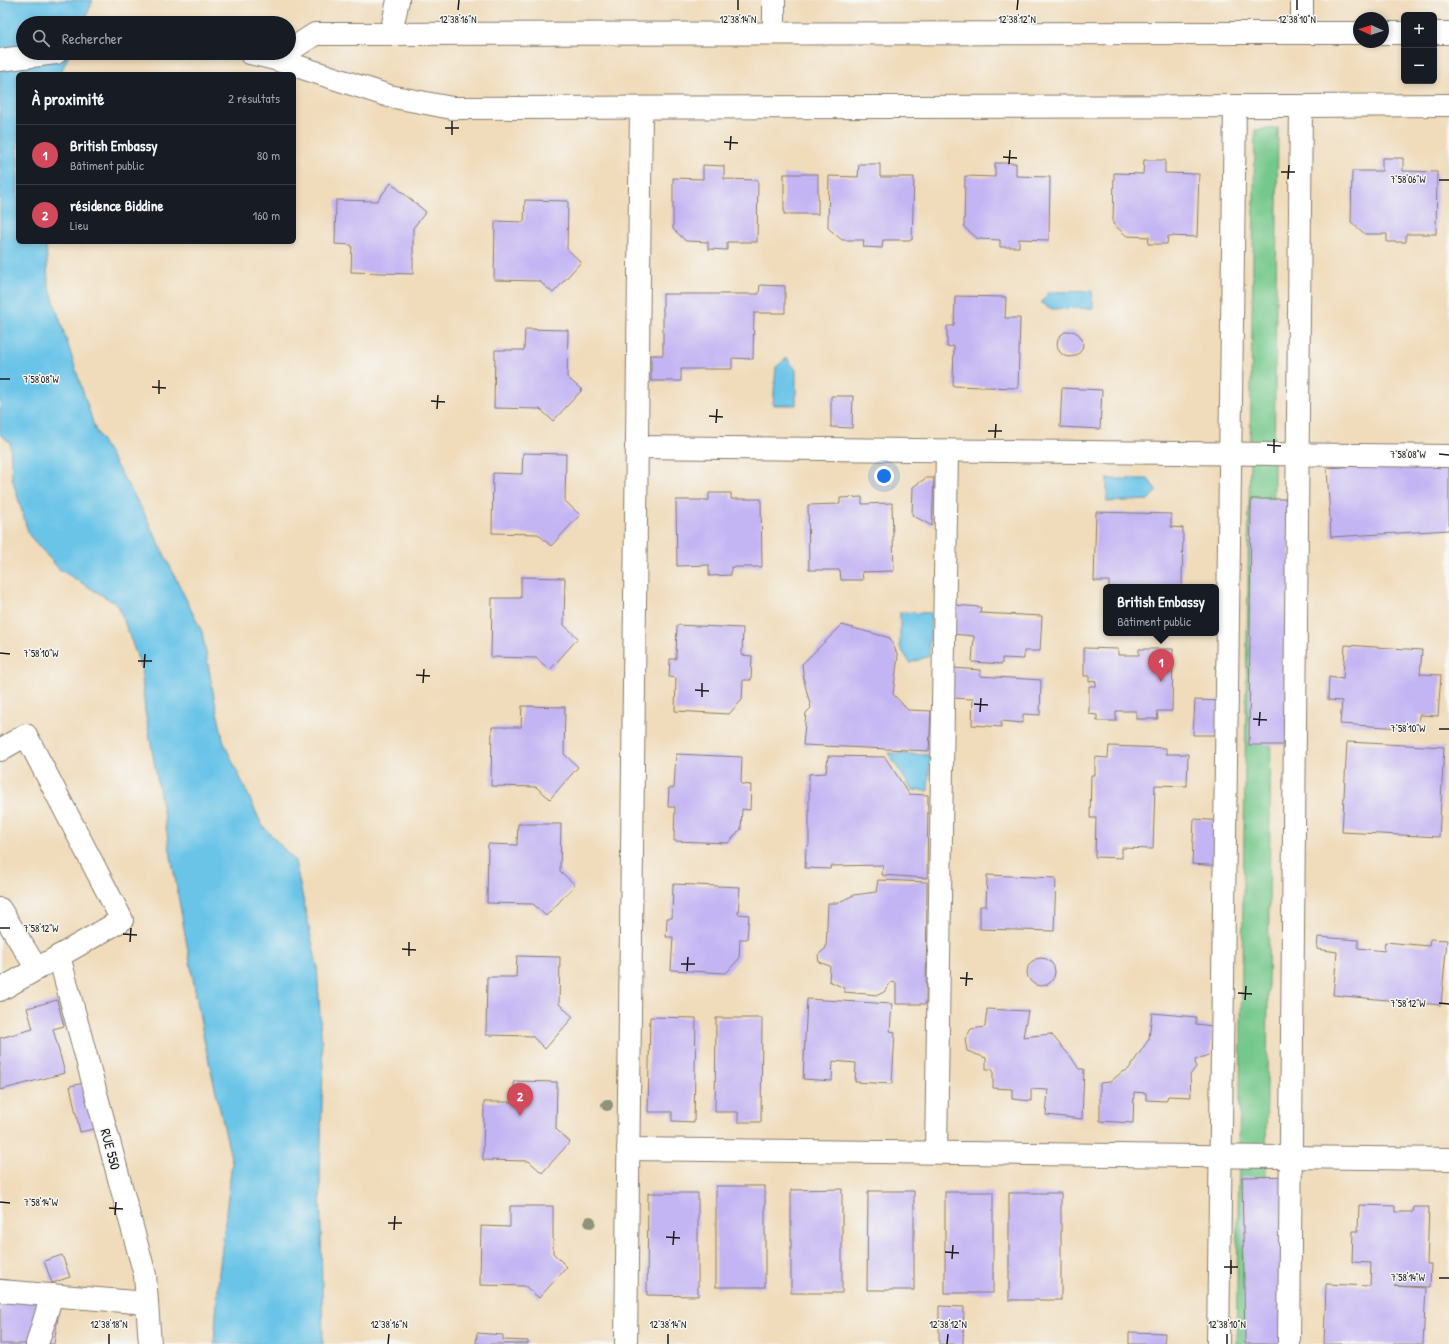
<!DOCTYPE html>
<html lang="fr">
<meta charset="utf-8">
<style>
:root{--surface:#171b24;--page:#20242c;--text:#f1f3f6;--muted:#9ea1a6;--line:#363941;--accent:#d1495b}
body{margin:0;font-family:"Patrick Hand",sans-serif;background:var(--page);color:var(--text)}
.controls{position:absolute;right:12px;top:12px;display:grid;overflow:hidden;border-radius:6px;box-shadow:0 2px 6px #0003}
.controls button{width:36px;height:36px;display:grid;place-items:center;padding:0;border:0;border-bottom:1px solid var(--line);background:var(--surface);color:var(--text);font:20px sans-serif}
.compass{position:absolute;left:1353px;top:12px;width:36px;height:36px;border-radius:50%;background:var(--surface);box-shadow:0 2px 6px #0003;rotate:273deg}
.you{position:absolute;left:884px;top:476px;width:14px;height:14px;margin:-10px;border:3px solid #fff;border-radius:50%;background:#1a73e8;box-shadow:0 0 0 6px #1a73e833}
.badge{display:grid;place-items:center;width:26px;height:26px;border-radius:50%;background:var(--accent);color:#fff;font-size:13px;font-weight:700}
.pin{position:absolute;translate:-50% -33px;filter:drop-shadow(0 1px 2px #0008)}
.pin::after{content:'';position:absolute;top:21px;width:14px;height:12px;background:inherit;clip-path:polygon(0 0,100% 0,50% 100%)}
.popup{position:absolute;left:1103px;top:584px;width:116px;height:52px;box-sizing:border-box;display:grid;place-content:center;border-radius:6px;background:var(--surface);filter:drop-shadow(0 1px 3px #0005);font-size:13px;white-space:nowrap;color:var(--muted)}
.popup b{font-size:15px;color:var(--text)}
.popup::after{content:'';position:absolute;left:50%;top:100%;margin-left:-8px;border:8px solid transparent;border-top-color:var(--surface)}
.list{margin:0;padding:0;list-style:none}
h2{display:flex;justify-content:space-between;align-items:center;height:52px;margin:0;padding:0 16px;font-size:17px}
h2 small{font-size:13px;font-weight:400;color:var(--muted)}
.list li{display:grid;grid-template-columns:26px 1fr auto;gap:12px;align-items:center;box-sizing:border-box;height:60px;padding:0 16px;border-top:1px solid var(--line)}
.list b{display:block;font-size:15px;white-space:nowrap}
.list p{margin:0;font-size:13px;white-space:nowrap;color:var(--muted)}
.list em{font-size:13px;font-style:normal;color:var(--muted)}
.icon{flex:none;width:22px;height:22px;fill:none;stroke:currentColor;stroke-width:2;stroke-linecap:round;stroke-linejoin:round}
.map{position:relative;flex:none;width:1449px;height:1344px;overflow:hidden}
.search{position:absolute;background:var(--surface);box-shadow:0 2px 6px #0003;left:16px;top:16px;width:280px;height:44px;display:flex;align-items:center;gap:10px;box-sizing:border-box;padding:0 14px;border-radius:22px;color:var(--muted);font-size:15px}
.panel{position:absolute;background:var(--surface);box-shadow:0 2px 6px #0003;left:16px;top:72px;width:280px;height:172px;border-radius:6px}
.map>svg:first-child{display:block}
.green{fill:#75c88b;stroke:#487254}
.water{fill:#6bc4e8;stroke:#447082}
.building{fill:#c3b4f3}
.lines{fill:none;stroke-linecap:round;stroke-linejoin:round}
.minor-casing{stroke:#867c6c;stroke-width:24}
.tertiary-casing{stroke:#867c6c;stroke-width:24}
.minor{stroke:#fff;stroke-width:22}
.tertiary{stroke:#fff;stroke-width:22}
.tree{fill:#8c9379}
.ticks{fill:none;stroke:#1c1c1c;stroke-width:1.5}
.labels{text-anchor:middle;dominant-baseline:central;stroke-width:3;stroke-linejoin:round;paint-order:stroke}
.street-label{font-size:14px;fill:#1c1c1c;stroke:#f6f6f2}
.ticks-label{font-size:10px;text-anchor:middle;fill:#1c1c1c;stroke:#f6f6f2;stroke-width:3;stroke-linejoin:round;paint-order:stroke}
</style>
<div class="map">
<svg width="1449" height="1344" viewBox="0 0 1449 1344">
<rect width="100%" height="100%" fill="#f6f6f2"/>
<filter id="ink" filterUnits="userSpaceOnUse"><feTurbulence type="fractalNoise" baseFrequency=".025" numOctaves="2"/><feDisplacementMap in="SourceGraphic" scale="8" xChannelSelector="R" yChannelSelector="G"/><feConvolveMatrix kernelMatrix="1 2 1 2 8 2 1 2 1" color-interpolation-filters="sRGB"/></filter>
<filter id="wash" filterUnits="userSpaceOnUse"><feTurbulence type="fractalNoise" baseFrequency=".012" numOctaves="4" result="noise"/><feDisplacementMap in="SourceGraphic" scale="16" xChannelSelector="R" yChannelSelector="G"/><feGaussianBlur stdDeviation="0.9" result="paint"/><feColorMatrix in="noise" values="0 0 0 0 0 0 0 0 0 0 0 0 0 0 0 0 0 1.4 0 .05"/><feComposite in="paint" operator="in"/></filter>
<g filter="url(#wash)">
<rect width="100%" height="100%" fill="#f0dcbb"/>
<!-- green -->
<path class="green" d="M1278 128 1264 1344H1236L1255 130Z"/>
<!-- water -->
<g class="water">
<path d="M0 0H93L84 23H23V53H70L60 74H18V242H46L48 283 95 429 143 511 202 632 215 702 224 743 262 825 295 861 317 965 323 1067 320 1176 323 1344H214L219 1273 232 1162 204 1040 145 711 141 667 118 605 59 569 29 535 12 478 10 442 0 435Z"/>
<path d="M1092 291 1093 308 1052 309 1041 303 1049 292Z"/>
<path d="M787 358 796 370V405H773L776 367Z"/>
<path d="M1107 479H1148L1157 491 1148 500 1107 502Z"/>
<path d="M900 612 931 613 929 656 910 663 900 647Z"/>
<path d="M888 753 930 755 928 791 912 790Z"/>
</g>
<g id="blocks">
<!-- building -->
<g class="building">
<path d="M1382 158H1403V171L1437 172 1436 234H1406V242H1387V234H1365L1351 222 1352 171H1382Z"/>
<path d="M1144 160H1165V173L1199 174 1197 237 1168 236 1167 244H1148L1149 237 1127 236 1113 224 1114 173 1143 174Z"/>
<path d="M995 163H1016V176L1050 177 1049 240 1019 239V247H1000V240L978 239 964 227 965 176 995 177Z"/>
<path d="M859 164H880V177H914L912 240H883L882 248 863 247 864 240H842L828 228 829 176 858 177Z"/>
<path d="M703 165 724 166V179L758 180 757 242H727V250L708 249V242L686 241 673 229V178L703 179Z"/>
<rect x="784" y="174" width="34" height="40"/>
<path d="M391 183 426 212 413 228V274L351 272 352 245 335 244 336 200 377 201Z"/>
<path d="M525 200 568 201 567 249 581 262 553 293 539 281 494 280 495 221 524 222Z"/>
<path d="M760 285 785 286V313H754L753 359 732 358V369H681V381H651V355H663V294H759Z"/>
<path d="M955 296 1006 297 1005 318H1020L1018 388 953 386 954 346 947 347V326H954Z"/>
<path d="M525 329 568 330 567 377 582 390 553 421 540 409 494 408 495 350H524Z"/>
<circle cx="1070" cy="344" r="13"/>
<path d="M1062 388 1102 390 1100 429 1060 427Z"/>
<path d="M831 396H853L852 428 831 427Z"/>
<path d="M523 453 566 454 565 501 580 515 551 546 538 534 492 533 493 473 522 474Z"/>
<path d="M1449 460V530L1331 537 1327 468Z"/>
<path d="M926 478H934L932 526 912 515 913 487Z"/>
<path d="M709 493H731V499H761L762 567H731V575L709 576V565L677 566 676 500H709Z"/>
<path d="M862 497V504L892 503 894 571 862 572 863 580H841L840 570H809L808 505 840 504V498Z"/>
<path d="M1251 499H1290L1288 745H1249Z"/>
<path d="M1096 512 1171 514V527L1183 528 1182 587 1135 586V587H1109V581H1094Z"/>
<path d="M521 577 565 578 564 625 578 638 550 670 536 658 491 657 492 598H521Z"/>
<path d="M954 605 981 607 980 613 1042 616 1040 651H1024V659L1002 658V664L972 662 974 636 952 634Z"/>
<path d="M677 625 743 628 742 655 752 656 751 680H743L742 700 729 714 675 711 676 678 669 677 670 659H676Z"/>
<path d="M842 625 890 638 898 656 893 694 908 710 931 711 929 751 803 745 806 713 811 708 804 681 802 664Z"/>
<path d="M1345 645 1422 650 1420 674 1441 675 1438 716 1419 715 1418 729 1340 724 1342 701 1328 700 1329 677 1343 679Z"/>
<path d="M1084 648 1118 649V655H1139V649H1173L1172 711H1157L1158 719H1136V711H1116V721H1097V715L1089 714V686H1096V681L1089 682V676H1084Z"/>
<path d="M953 668 980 670V676L1041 680 1040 715 1023 714V723L1001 721V727L972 725 973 699 951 698Z"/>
<path d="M1195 700 1222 701 1221 735H1193Z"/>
<path d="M522 706 565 707 564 754 578 767 550 799 536 787 491 786 492 727H521Z"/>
<path d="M1347 742 1444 747 1439 837 1342 832Z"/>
<path d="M1109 746 1166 748V754H1188L1187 786 1155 785 1153 849 1122 848V858L1095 857 1096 818H1090L1091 775H1095V757L1108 758Z"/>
<path d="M676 754 742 757 741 784 751 785 750 810 742 809 741 829 728 843 674 841 675 807H668L669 788H674Z"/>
<path d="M828 756 885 757 909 794 928 795 927 878 882 875 883 865 831 866 830 869 805 868 806 848 809 845V774L826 773Z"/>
<path d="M1194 819 1223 821 1221 866 1192 864Z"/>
<path d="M518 824H561L560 871 575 885 546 916 533 904 487 903 488 844 517 845Z"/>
<path d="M987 875 1056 878 1054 931 980 929V906H986Z"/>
<path d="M878 880 927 882 926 1004H896V983L891 982 884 992 878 995 844 992V988L829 981 830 966 819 962 818 955 826 948 828 903H837L854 895 876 892Z"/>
<path d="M673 884 740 887 738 914 749 915 747 939H740L739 959 726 973 671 970 673 937H666L667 918H672Z"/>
<path d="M1318 937 1358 940V948L1384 951 1385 942 1429 946 1430 939 1447 940 1441 1005 1333 995 1337 952 1317 949Z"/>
<path d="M517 956 560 957 559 1004 573 1017 545 1049 532 1036 486 1035 487 977H516Z"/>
<circle cx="1041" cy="972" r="14"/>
<path d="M807 999 892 1004 890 1031 895 1032 892 1084 855 1082 856 1063 833 1061 832 1081 803 1079Z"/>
<path d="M57 1000 64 1026 53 1029 65 1073 0 1090V1038L33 1029 27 1008Z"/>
<path d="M987 1009 1028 1011 1023 1037 1051 1034 1071 1057 1079 1069H1084L1082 1119 1046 1115 1048 1090 1031 1089V1101L1012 1099V1089L993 1088V1069H986V1058L967 1051 965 1039 971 1029 985 1027Z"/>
<path d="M1152 1013 1196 1017V1024L1212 1026 1211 1054 1195 1060 1196 1067 1190 1075 1191 1097 1168 1096 1166 1101 1146 1100V1093L1134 1092 1133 1123 1100 1121V1083L1110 1082 1122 1072 1128 1070 1149 1039Z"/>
<path d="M650 1017 696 1018 694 1122 672 1121V1112H648Z"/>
<path d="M716 1018H762L761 1122H738V1112H715Z"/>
<path d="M514 1081 557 1082 556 1129 570 1142 542 1173 529 1161 483 1160 484 1102H514Z"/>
<path d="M84 1083 94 1129 80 1132 70 1086Z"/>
<path d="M1297 1176 1299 1344H1245L1242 1177Z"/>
<rect x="716" y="1186" width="49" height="101"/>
<path d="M842 1189V1293H791V1190Z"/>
<path d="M868 1191H914V1290H867Z"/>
<rect x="945" y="1192" width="48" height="101"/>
<path d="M648 1193H698V1296L647 1295Z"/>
<rect x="1009" y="1193" width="52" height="107"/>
<path d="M1359 1205 1395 1206V1212H1413L1414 1207H1429L1427 1264H1431L1430 1287 1394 1286 1426 1288 1423 1344H1324L1326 1284 1370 1286 1371 1263 1352 1262 1353 1231H1358Z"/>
<path d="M510 1206H553V1253L567 1267 539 1298 525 1286 480 1285 481 1226 510 1227Z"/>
<path d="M62 1255 70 1277 52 1283 44 1261Z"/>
<path d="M0 1279 62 1288 54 1344H0Z"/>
<path d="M939 1306 964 1307 963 1344H939Z"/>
<path d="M1129 1332 1165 1333 1164 1344H1129Z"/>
<path d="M477 1333 503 1335V1340L528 1341V1344H476Z"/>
</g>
</g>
</g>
<g filter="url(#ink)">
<use href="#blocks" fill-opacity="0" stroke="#867c6c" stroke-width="1"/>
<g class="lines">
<!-- minor casing -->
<g class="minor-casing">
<g id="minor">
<path d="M774 0V33"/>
<path d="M1302 0V33"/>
<path d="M391 33 398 0"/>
<path d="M1383 33H1404"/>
<path d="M1434 33H1449"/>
<path d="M289 51 315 34 1359 33"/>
<path d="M1301 106 1449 105"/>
<path d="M636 447 1449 456"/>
<path d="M0 750 26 735 122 920 0 990"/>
<path d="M0 909 37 969"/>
<path d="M59 956 145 1275 150 1344"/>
<path d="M628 1149 1449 1159"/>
<path d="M936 1152 947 451"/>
<path d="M0 1291 147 1303"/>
<path d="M37 1344 52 1295"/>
<path d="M626 1344 641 108"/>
</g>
</g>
<!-- tertiary casing -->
<g class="tertiary-casing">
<g id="tertiary">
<path d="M250 53 275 59 389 96 452 108 1301 106 1289 1344"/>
<path d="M0 60 56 53"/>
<path d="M1218 1344 1235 106"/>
</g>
</g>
<!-- minor -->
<use href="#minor" class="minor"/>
<!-- tertiary -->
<use href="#tertiary" class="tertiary"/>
</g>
<!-- trees -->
<g class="tree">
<circle cx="607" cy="1105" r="6"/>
<circle cx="590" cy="1222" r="6"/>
</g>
</g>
<!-- ticks -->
<path class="ticks" d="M458 10 459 0M738 10V0M1017 10 1018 0M1297 10V0M445 128H459M452 135V121M724 142 738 143M730 150 731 136M1003 157 1017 158M1009 164 1010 150M1281 172H1295M1288 179 1289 165M1439 180H1449M0 379H10M152 387 166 388M159 394V380M431 401 445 402M437 409 438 395M709 416 723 417M716 423 717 409M988 431H1002M995 438 996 424M1267 445 1281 446M1274 453V439M1439 454 1449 455M0 653 10 654M138 661H152M144 668 145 654M416 675 430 676M423 683 424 669M695 690 709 691M702 697V683M974 704 988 705M980 712 981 698M1253 719 1267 720M1259 726 1260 712M1439 729H1449M0 928H10M123 934 137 935M130 942 131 928M402 949 416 950M409 956V942M681 964H695M687 971 688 957M960 978 973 979M966 986 967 972M1238 993 1252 994M1245 1000 1246 986M1439 1003 1449 1004M0 1202 10 1203M109 1208 123 1209M115 1215 116 1202M388 1223H402M394 1230 395 1216M666 1237 680 1238M673 1245 674 1231M945 1252 959 1253M952 1259 953 1245M1224 1267H1238M1231 1274V1260M1439 1278H1449M109 1344V1334M388 1344 389 1334M668 1344V1334M947 1344 948 1334M1227 1344V1334"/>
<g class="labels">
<!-- street labels -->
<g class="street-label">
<text transform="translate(111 1149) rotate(75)">RUE 550</text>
</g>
</g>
<g class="ticks-label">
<text x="458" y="23">12°38'16"N</text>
<text x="738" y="23">12°38'14"N</text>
<text x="1017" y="23">12°38'12"N</text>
<text x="1297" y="23">12°38'10"N</text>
<text x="1408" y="183">7°58'06"W</text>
<text x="41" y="383">7°58'08"W</text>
<text x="1408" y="458">7°58'08"W</text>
<text x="41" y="657">7°58'10"W</text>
<text x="1408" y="732">7°58'10"W</text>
<text x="41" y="932">7°58'12"W</text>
<text x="1408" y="1007">7°58'12"W</text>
<text x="41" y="1206">7°58'14"W</text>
<text x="1408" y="1281">7°58'14"W</text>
<text x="109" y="1328">12°38'18"N</text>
<text x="389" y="1328">12°38'16"N</text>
<text x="668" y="1328">12°38'14"N</text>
<text x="948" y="1328">12°38'12"N</text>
<text x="1227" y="1328">12°38'10"N</text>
</g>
</svg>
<div class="controls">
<button>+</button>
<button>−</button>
</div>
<svg class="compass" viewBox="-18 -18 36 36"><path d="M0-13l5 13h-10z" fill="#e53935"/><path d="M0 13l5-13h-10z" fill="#9ea1a6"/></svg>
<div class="you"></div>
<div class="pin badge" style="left:1161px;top:682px">1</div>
<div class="popup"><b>British Embassy</b>Bâtiment public</div>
<div class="pin badge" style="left:520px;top:1116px">2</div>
<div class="search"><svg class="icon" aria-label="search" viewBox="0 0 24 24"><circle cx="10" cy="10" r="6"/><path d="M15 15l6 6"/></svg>Rechercher</div>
<section class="panel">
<h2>À proximité<small>2 résultats</small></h2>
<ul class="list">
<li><span class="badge">1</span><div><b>British Embassy</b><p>Bâtiment public</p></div><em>80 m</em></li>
<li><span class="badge">2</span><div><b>résidence Biddine</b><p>Lieu</p></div><em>160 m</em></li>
</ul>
</section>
</div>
